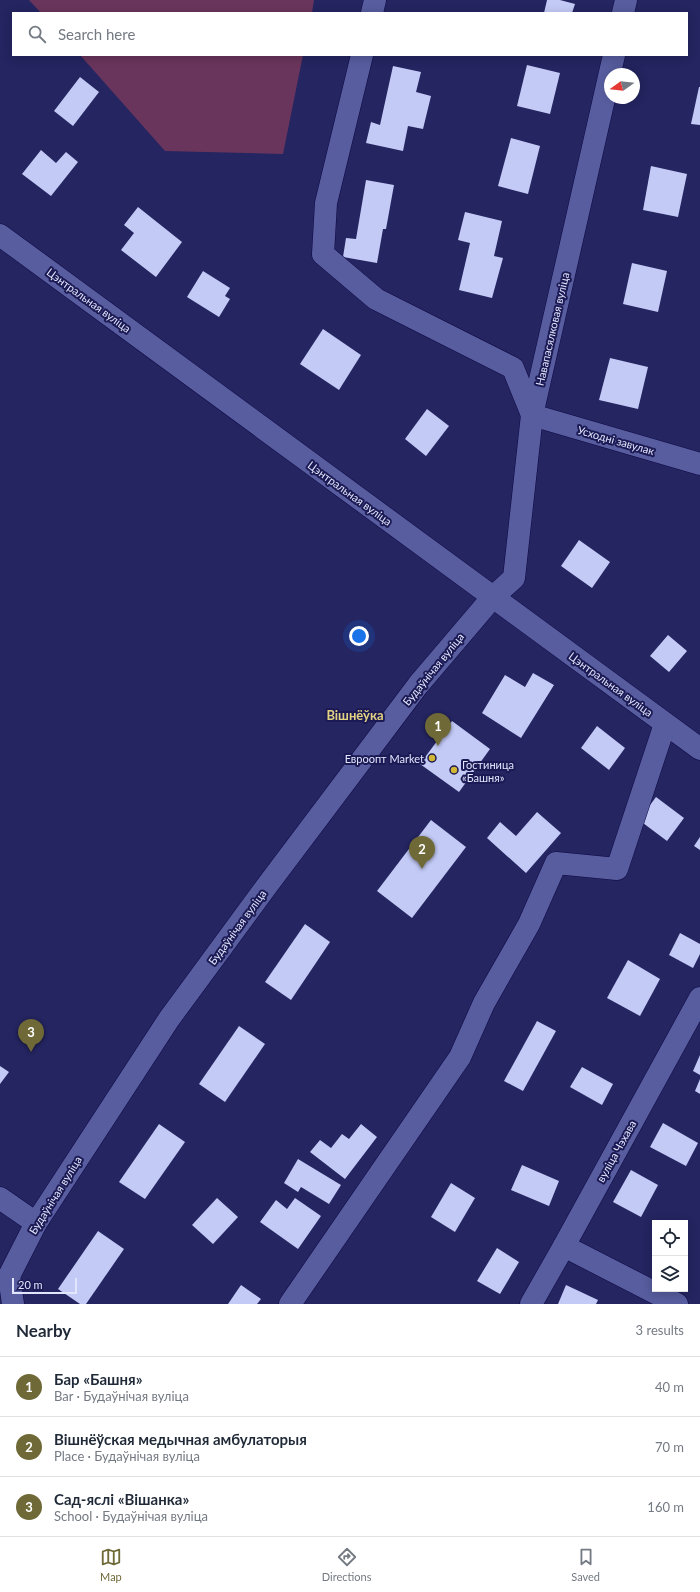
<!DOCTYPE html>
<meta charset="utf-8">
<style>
:root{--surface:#fff;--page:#f6f6f7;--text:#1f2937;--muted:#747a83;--line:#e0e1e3;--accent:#6f6937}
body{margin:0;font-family:Lato,sans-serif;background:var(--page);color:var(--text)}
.controls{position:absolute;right:12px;bottom:12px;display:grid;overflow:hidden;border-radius:0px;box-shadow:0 2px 10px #0003}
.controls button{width:36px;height:36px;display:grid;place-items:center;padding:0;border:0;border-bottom:1px solid var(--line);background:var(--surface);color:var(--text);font:20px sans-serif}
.compass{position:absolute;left:604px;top:68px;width:36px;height:36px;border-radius:50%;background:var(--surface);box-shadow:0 2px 10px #0003;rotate:255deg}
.scale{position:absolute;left:12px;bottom:10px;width:65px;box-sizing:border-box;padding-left:4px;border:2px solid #e2e6fd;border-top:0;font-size:11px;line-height:14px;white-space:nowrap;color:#e2e6fd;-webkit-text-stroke:3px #1c1a55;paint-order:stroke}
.you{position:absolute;left:359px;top:636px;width:14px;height:14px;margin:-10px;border:3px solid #fff;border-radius:50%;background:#1a73e8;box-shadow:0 0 0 6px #1a73e833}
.badge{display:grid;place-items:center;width:26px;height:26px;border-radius:50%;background:var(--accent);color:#fff;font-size:13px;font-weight:700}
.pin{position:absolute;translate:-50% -33px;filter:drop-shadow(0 1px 2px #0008)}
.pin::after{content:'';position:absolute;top:21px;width:14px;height:12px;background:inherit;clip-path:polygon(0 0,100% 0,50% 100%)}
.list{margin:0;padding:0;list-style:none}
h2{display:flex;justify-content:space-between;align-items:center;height:52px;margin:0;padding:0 16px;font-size:17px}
h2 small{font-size:13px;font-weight:400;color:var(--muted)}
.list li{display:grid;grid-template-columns:26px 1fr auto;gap:12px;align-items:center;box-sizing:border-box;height:60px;padding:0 16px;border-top:1px solid var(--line)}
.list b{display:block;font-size:15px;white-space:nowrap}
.list p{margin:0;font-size:13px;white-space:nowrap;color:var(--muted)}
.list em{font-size:13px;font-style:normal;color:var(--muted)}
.icon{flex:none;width:22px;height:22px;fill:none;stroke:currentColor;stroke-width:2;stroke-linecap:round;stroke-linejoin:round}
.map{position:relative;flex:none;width:700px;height:1304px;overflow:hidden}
.search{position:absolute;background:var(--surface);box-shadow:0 2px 10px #0003;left:12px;right:12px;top:12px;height:44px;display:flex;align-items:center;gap:10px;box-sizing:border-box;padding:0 14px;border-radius:0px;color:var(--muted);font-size:15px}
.sheet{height:232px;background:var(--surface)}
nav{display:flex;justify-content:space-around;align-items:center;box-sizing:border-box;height:56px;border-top:1px solid var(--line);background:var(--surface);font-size:11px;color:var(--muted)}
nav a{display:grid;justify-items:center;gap:2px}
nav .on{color:var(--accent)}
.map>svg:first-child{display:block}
.green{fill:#6a355c}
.building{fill:#c3caf6}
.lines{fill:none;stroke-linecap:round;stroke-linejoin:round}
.minor-casing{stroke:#100844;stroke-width:23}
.minor{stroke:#575d9f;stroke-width:22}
.poi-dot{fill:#d0b736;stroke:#1c1a55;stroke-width:1.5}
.labels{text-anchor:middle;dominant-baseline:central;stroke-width:4;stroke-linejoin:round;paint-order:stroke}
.street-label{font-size:11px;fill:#e2e6fd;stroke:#1c1a55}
.poi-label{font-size:11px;fill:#e2e6fd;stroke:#1c1a55;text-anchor:end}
.quarter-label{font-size:13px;font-weight:bold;fill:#e2d284;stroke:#1c1a55}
</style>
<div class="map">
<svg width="700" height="1304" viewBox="0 0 700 1304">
<rect width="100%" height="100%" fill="#242561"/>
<!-- green -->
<g class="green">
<path d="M29 0H314L312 13H41Z"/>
<path d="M80 55H303L283 154 165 151Z"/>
</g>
<!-- building -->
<g class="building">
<path d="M547 0H560L575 4 572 13H544Z"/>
<path d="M527 65 560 73 550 114 517 106Z"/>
<path d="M393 66 421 72 416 92 431 96 423 129 408 126 403 151 366 143 371 122 380 125Z"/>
<path d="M80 77 99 92 73 126 54 111Z"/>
<path d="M699 87H700V125L691 124Z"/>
<path d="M511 138 540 146 528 194 498 186Z"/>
<path d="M41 150 56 163 66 152 78 162 51 196 22 174Z"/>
<path d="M651 166 687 174 678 217 643 210Z"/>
<path d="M366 180 394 185 386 229H383L377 263 343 257 346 238 356 239Z"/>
<path d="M138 207 182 242 156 277 121 250 134 233 124 225Z"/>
<path d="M465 212 502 221 494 256 503 258 492 298 459 290 470 243 458 240Z"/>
<path d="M632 263 667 271 658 312 623 304Z"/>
<path d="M203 271 230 288 225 296 230 299 219 317 187 297Z"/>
<path d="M323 329 361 355 339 390 300 364Z"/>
<path d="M610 358 648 367 638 409 599 400Z"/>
<path d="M427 409 449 426 426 456 405 439Z"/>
<path d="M579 540 610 562 592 588 561 566Z"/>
<path d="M668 635 687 651 669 672 650 656Z"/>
<path d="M533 673 554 685 521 738 482 713 505 675 525 687Z"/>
<path d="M452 721 490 749 459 792 420 764Z"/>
<path d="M597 726 625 748 609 770 581 748Z"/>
<path d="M656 797 684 818 667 841 639 820Z"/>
<path d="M537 812 561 833 526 873 487 838 500 822 516 836Z"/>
<path d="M431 820 466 847 412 918 377 891Z"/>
<path d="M700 837V850L694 846Z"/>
<path d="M305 924 330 942 291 1000 265 982Z"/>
<path d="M680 933 700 944V954L693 968 669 955Z"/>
<path d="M628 960 660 979 640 1016 607 998Z"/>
<path d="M537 1021 556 1031 523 1091 504 1081Z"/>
<path d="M239 1026 265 1044 225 1102 199 1084Z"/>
<path d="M700 1055V1075L693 1071Z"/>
<path d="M0 1066 9 1072 0 1084Z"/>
<path d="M582 1067 613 1084 602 1105 570 1087Z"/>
<path d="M700 1079V1094L695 1091Z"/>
<path d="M663 1123 698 1143 686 1166 650 1147Z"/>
<path d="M159 1124 185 1142 145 1199 119 1182Z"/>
<path d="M361 1124 377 1137 345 1179 310 1152 320 1140 331 1148 342 1134 349 1139Z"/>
<path d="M298 1159 341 1185 329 1204 301 1187 298 1192 284 1183Z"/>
<path d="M522 1165 559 1181 549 1206 511 1190Z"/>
<path d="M631 1170 658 1185 641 1217 613 1202Z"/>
<path d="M451 1183 475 1198 455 1232 431 1217Z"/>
<path d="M217 1198 238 1217 213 1244 192 1225Z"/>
<path d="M295 1198 321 1216 298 1249 260 1222 276 1200 287 1209Z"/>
<path d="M98 1231 124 1249 86 1304H80L58 1289Z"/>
<path d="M497 1248 519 1262 500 1294 477 1281Z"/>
<path d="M241 1285 261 1299 257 1304H228Z"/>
<path d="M566 1285 598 1300 596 1304H558Z"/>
</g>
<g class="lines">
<!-- minor casing -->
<g class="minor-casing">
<g id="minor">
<path d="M372 13 375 0"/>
<path d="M623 13 626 0"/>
<path d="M362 55 326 203 323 254 376 299 513 368 532 415 700 464"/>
<path d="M0 235 700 749"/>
<path d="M0 1198 36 1223"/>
<path d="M564 1246 677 1304"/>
<path d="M9 1276 36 1223 169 1019 266 887 418 685 492 598 514 578 532 415 614 55"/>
<path d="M9 1276 13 1304"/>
<path d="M290 1304 460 1057 484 1003 529 924 556 863 617 869 665 724"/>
<path d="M531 1304 564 1246 700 998"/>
</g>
</g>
<!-- minor -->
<use href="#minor" class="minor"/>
</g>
<!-- markers -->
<g class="poi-dot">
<circle cx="432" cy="758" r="4"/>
<circle cx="454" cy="770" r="4"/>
</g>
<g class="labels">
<!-- street labels -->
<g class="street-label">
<text transform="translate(89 300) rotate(36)">Цэнтральная вуліца</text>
<text transform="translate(552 329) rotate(-77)">Навапасялковая вуліца</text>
<text transform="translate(616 440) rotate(16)">Усходні завулак</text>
<text transform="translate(350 493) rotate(36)">Цэнтральная вуліца</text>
<text transform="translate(433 669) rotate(-51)">Будаўнічая вуліца</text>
<text transform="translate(611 684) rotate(36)">Цэнтральная вуліца</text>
<text transform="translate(237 927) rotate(-54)">Будаўнічая вуліца</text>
<text transform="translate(616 1151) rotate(-61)">вуліца Чэхава</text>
<text transform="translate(55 1195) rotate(-58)">Будаўнічая вуліца</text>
</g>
<!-- poi labels -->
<g class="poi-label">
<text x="424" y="758">Евроопт Market</text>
<text x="462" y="764" text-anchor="start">Гостиница<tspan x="462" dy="13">«Башня»</tspan></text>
</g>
<!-- quarter labels -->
<g class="quarter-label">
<text x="355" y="715">Вішнёўка</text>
</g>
</g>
</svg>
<div class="controls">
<button><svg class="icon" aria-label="locate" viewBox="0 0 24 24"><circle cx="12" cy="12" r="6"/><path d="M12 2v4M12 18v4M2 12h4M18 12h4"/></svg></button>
<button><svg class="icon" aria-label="layers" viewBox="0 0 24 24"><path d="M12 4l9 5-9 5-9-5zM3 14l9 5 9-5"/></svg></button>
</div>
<svg class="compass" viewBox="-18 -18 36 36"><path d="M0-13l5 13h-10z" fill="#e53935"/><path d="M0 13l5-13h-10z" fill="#747a83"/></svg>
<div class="scale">20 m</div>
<div class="you"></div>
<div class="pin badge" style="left:438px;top:746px">1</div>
<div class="pin badge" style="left:422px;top:869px">2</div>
<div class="pin badge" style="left:31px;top:1052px">3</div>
<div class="search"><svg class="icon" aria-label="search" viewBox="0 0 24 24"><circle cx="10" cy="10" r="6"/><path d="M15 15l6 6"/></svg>Search here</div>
</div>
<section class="sheet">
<h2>Nearby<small>3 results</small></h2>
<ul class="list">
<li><span class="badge">1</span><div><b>Бар «Башня»</b><p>Bar · Будаўнічая вуліца</p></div><em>40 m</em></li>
<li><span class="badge">2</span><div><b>Вішнёўская медычная амбулаторыя</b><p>Place · Будаўнічая вуліца</p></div><em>70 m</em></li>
<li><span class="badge">3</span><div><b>Сад-яслі «Вішанка»</b><p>School · Будаўнічая вуліца</p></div><em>160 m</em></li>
</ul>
</section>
<nav>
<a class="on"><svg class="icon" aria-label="map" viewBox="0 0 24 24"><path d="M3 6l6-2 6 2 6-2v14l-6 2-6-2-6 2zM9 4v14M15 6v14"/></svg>Map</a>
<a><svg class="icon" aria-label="directions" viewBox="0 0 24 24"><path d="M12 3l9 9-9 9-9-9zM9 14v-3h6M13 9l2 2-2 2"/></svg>Directions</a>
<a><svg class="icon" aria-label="saved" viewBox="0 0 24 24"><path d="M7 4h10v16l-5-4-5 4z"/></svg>Saved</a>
</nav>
